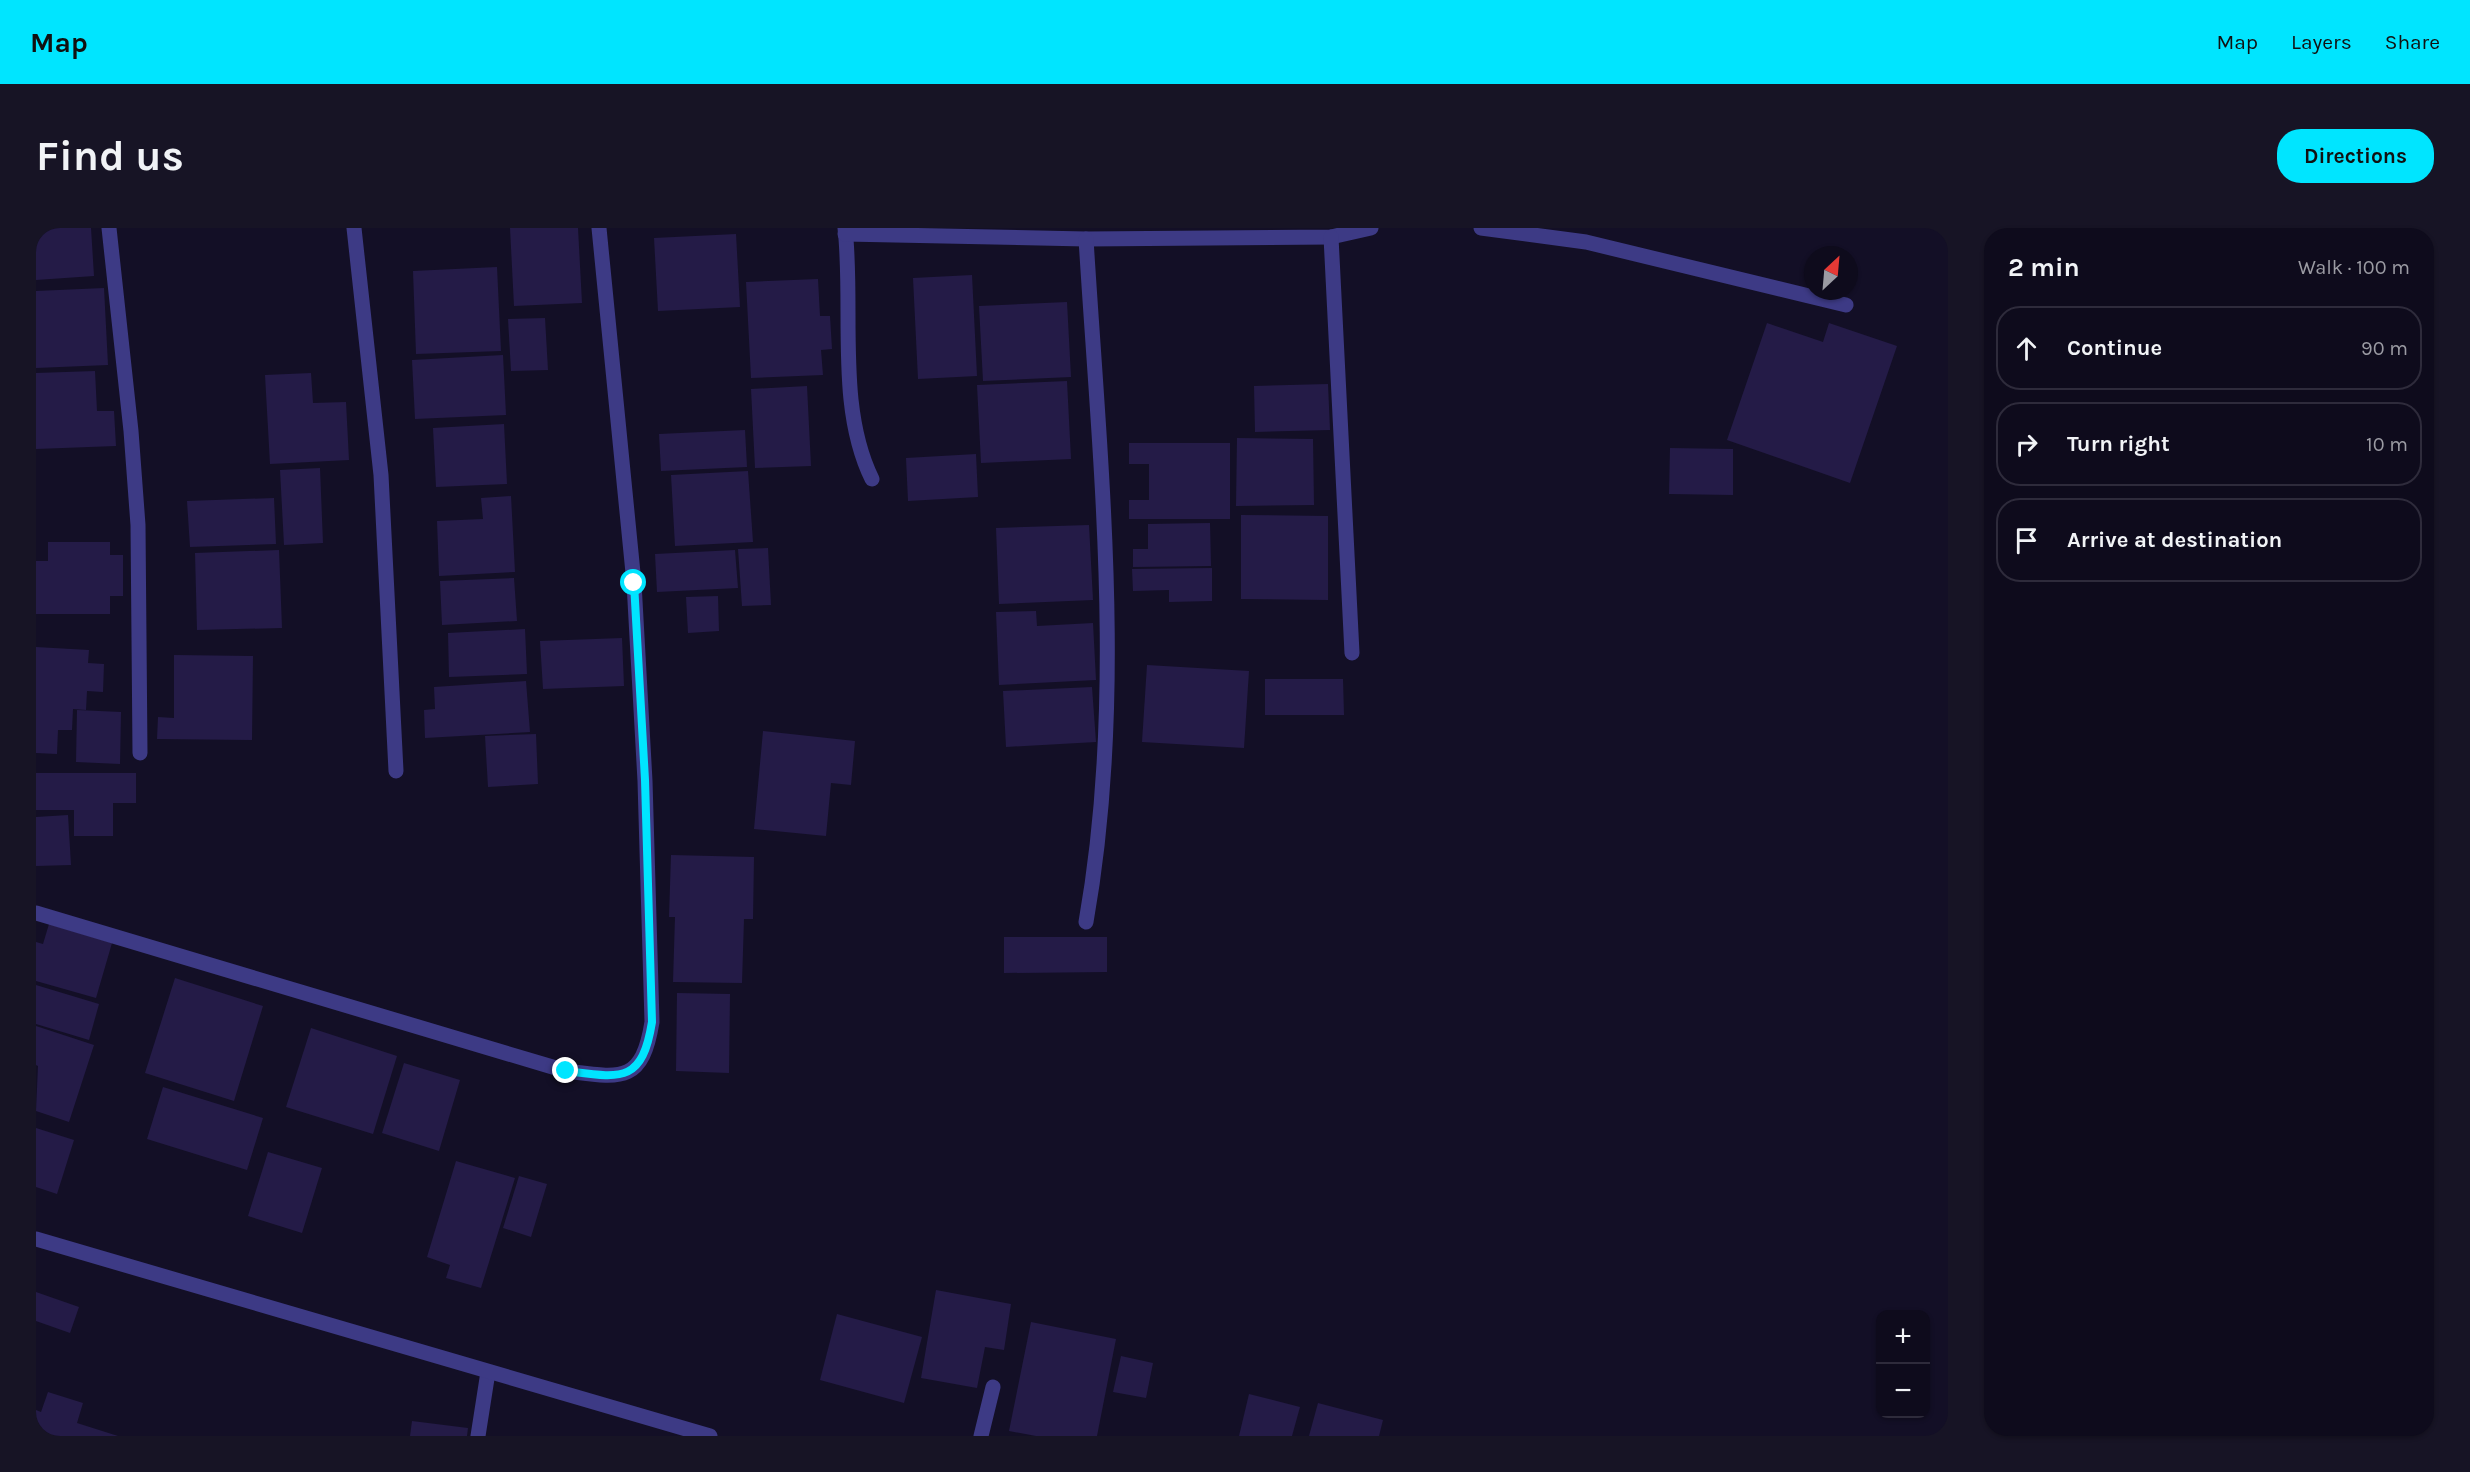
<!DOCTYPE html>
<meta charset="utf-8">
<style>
:root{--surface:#0e0b1c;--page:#171425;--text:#f1f3f6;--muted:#9b9ba3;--line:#2e2b3b;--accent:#00e5ff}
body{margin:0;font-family:Karla,sans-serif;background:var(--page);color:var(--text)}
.controls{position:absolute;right:18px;bottom:18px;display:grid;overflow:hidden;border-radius:12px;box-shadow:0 2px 4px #0004}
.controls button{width:54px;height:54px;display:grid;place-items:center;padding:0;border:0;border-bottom:2px solid var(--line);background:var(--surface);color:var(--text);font:30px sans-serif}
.compass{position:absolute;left:1768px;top:18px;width:54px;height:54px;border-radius:50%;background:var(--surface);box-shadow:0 2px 4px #0004;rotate:26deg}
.stop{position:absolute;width:18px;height:18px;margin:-14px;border:4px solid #00e5ff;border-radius:50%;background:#fff}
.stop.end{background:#00e5ff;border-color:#fff;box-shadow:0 2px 6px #0008}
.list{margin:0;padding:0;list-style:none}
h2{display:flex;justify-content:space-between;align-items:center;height:78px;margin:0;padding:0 24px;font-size:26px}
h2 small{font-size:20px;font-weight:400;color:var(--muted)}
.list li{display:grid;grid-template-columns:39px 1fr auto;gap:18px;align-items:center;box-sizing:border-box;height:84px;margin:0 12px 12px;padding:0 12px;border:2px solid var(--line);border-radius:24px}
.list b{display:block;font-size:22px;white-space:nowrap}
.list em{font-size:20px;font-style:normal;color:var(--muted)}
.icon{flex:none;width:33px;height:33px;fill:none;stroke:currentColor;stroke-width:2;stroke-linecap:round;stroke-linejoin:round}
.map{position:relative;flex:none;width:1912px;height:1208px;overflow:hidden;border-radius:24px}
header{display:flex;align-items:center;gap:36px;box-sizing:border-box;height:84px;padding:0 30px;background:var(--accent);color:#111}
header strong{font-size:28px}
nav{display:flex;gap:33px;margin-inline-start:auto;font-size:21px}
.intro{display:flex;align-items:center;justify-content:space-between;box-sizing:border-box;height:144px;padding:0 36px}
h1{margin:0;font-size:42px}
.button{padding:15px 27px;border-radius:24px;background:var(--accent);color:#111;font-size:21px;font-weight:700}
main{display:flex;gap:36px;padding:0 36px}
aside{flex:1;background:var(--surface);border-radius:24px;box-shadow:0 2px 4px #0004}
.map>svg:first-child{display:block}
.building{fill:#241b47}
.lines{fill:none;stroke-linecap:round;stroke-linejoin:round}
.service{stroke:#3d3a85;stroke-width:15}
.minor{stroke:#3d3a85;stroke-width:15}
.route{stroke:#00e5ff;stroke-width:8}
</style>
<header>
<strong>Map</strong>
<nav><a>Map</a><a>Layers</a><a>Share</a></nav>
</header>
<div class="intro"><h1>Find us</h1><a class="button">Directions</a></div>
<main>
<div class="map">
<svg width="1912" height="1208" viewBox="0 0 1912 1208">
<rect width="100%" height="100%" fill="#130f26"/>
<!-- building -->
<g class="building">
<path d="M0 0H55L58 48 0 52Z"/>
<path d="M474 0H542L546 75 478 78Z"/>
<path d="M700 6 704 79 622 83 618 10Z"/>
<path d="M461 39 465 123 380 126 377 43Z"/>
<path d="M936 47 941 148 882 151 877 50Z"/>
<path d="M782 51 784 88H794L796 121 785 122 787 147 715 150 710 54Z"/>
<path d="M68 60 72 137 0 140V63Z"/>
<path d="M1031 74 1035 149 947 153 943 78Z"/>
<path d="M509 90 512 142 475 143 472 91Z"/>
<path d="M1731 95 1787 114 1793 95 1861 118 1814 255 1691 212Z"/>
<path d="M467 127 470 187 379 191 376 132Z"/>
<path d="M59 143 61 183H78L80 218 0 221V145Z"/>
<path d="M275 145 277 175 310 174 313 232 234 236 229 147Z"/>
<path d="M1031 153 1035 231 945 235 941 157Z"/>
<path d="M1292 156 1294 202 1219 204 1218 158Z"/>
<path d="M771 158 775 238 719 240 715 161Z"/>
<path d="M468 196 471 256 400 259 397 200Z"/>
<path d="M709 202 711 239 625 243 623 206Z"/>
<path d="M1201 210 1277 211 1278 277 1200 278Z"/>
<path d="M1093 215H1194V291H1093V272H1113V236H1093Z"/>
<path d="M1634 220 1697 221V267L1633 266Z"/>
<path d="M940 226 942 269 872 273 870 230Z"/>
<path d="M284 240 287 315 248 317 244 242Z"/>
<path d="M712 243 717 314 639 318 635 247Z"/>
<path d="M475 268 479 344 403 348 401 293 447 291 445 270Z"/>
<path d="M238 270 240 316 154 319 151 273Z"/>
<path d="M1205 287 1292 288V372L1205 371Z"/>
<path d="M1174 295 1175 338 1097 339V321H1112V296Z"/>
<path d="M1053 297 1057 372 963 376 960 300Z"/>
<path d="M12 314H74V327H87V368H74V386H0V333H12Z"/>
<path d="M732 320 735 377 706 378 702 321Z"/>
<path d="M243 322 246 400 161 402 159 325Z"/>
<path d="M699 322 702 360 621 364 619 326Z"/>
<path d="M1176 340V373L1133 374V362L1097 363 1096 341Z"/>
<path d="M478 350 481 393 406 397 404 353Z"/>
<path d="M682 368 683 403 652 405 650 369Z"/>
<path d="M1000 383 1001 398 1057 395 1060 452 963 457 960 384Z"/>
<path d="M489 401 491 446 413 449 412 405Z"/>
<path d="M586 410 588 458 507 461 504 413Z"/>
<path d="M0 419 53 422 52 435 68 436 67 464 51 463 50 482 37 481 36 502H22L21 526 0 525Z"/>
<path d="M138 427 217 428 216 512 121 511 122 489 138 490Z"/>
<path d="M1111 437 1213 443 1208 520 1106 514Z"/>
<path d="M1229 451H1307L1308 487H1229Z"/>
<path d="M490 453 494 504 389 510 388 482 399 481 398 459Z"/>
<path d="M1056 459 1060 514 970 519 967 463Z"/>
<path d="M41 482 85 484 84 536 40 534Z"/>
<path d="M727 503 819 513 815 557 795 555 790 608 718 601Z"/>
<path d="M500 506 502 556 452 559 449 508Z"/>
<path d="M0 545H100V575H77V608H38V582H0Z"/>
<path d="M32 587 35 637 0 638V589Z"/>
<path d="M635 627 718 629 717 691H708L706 755 637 754 639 689H633Z"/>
<path d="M13 696 76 715 60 770 0 753V714L7 716Z"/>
<path d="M968 709H1071V744L968 745Z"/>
<path d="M139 750 227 778 198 873 109 845Z"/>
<path d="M0 757 63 776 53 812 0 796Z"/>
<path d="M641 765 694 766 693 845 640 843Z"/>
<path d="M0 798 58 817 33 894 0 883 2 838 0 837Z"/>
<path d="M275 800 361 828 337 906 250 879Z"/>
<path d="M368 835 424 852 403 923 346 905Z"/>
<path d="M127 859 227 890 211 942 111 911Z"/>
<path d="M0 900 38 912 21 966 0 959Z"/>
<path d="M232 924 286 940 266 1005 212 988Z"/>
<path d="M420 933 479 950 445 1060 410 1050 414 1037 391 1029Z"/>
<path d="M483 948 511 956 495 1009 467 1000Z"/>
<path d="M900 1062 975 1076 968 1122 949 1119 941 1160 885 1150Z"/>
<path d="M0 1064 43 1079 34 1105 0 1093Z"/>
<path d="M801 1086 886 1109 868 1175 784 1152Z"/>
<path d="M995 1094 1080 1111 1061 1208H1000L973 1203Z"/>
<path d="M1085 1128 1117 1135 1110 1170 1077 1164Z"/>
<path d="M12 1164 47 1175 41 1195 82 1208H0V1182L5 1184Z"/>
<path d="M1213 1166 1264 1179 1256 1208H1203Z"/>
<path d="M1282 1175 1347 1192 1343 1208H1273Z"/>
<path d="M376 1193 432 1200 431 1208H374Z"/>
</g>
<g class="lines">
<!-- service -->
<g class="service">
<path d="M442 1208 452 1144"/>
<path d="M945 1208 957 1159"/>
</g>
<!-- minor -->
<g class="minor">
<path d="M73 0 95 203 102 297 104 525"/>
<path d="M318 0 345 247 360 543"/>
<path d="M809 0C818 81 800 178 836 251"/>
<path d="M1445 0 1550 14 1810 77"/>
<path d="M809 6 1050 11 1295 9 1335 0"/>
<path d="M1295 9 1316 425"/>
<path d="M1050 11C1064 238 1090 468 1050 694"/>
<path d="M0 685 530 843C585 850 606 856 616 794L609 553 598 355 563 0"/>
<path d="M0 1011 674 1208"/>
</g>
</g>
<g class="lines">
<!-- route -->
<path class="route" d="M530 843C585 850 606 856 616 794L609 552 598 355"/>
</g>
</svg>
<div class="controls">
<button>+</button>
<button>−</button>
</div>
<svg class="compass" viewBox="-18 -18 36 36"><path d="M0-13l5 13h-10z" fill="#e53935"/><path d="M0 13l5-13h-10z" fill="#9b9ba3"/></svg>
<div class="stop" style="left:598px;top:355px"></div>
<div class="stop end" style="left:530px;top:843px"></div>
</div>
<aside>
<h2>2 min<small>Walk · 100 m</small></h2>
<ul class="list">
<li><svg class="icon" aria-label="ahead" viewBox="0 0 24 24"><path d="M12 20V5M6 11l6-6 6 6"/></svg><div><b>Continue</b></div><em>90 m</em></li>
<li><svg class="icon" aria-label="right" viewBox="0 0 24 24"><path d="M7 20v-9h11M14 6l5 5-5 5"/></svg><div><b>Turn right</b></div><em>10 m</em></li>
<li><svg class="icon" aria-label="arrive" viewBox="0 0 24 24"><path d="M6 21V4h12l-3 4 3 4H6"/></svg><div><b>Arrive at destination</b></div></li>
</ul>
</aside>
</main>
